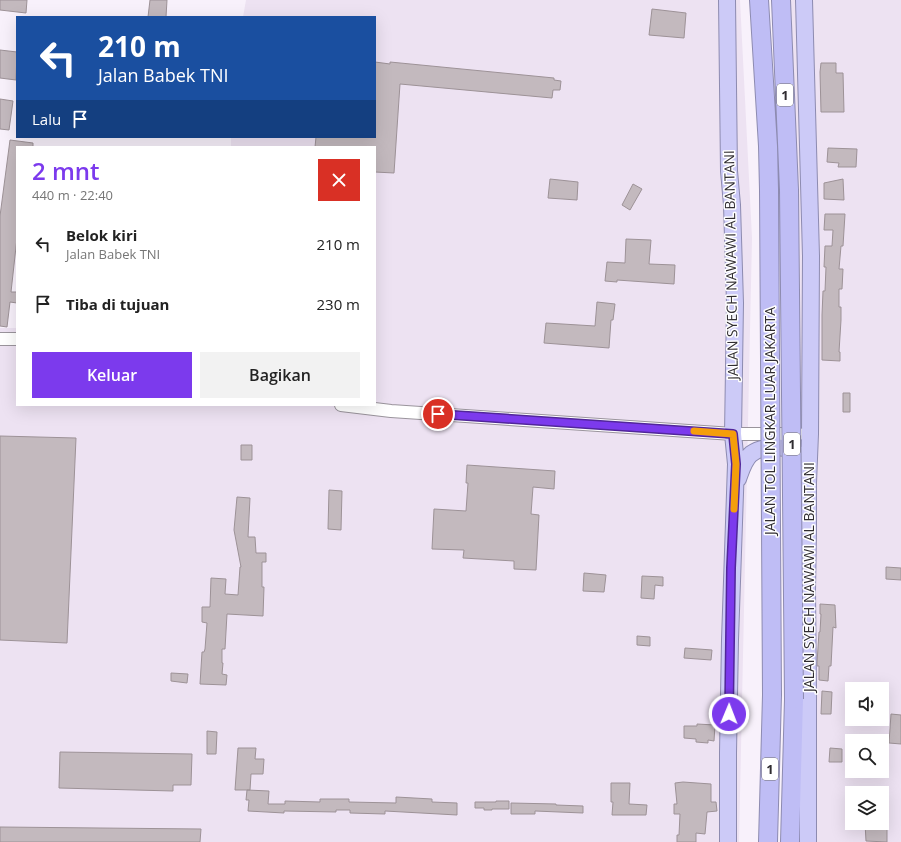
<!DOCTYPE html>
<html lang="id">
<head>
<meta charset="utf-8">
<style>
  :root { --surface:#fff; --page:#f2f2f2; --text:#222; --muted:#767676; --accent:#7c3aed }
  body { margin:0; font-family:"Open Sans",sans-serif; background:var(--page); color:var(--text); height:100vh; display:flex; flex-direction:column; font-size:15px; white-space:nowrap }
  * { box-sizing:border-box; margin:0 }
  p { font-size:13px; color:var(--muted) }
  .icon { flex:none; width:22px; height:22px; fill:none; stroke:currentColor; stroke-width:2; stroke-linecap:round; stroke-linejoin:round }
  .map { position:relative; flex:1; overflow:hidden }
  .sheet { position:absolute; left:16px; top:146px; width:360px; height:260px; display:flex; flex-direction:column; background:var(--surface); border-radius:0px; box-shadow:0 4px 16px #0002 }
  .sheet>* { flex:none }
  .banner { position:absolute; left:16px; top:16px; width:360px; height:122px; border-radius:0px; box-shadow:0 4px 16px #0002; background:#1a4fa0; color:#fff; overflow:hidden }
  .tools { position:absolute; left:845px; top:682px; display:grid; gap:8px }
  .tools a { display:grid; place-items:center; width:44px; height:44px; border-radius:0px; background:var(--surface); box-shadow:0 4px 16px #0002; font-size:20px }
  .pin { position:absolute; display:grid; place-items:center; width:34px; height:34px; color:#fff; margin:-17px; border:2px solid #fff; border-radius:50%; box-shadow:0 1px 4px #0007 }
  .me { position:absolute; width:44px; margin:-22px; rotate:1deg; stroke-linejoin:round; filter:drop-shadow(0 0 3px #0008) }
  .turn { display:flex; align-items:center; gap:14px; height:84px; padding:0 16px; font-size:18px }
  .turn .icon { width:52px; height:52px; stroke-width:2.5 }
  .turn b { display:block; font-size:28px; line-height:34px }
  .then { display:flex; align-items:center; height:38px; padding:0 16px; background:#0003; gap:8px; font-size:15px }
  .round { display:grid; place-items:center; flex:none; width:42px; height:42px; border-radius:0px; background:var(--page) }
  .head { display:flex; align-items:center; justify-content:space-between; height:68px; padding:0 16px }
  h1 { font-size:24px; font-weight:600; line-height:30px; color:var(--accent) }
  .button { display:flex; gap:8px; margin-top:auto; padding:8px 16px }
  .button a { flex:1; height:46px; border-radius:0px; background:var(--accent); color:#fff; font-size:16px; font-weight:600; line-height:46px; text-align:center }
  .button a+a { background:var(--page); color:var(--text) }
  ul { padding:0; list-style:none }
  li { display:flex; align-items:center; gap:12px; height:60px; padding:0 16px }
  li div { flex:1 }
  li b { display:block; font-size:15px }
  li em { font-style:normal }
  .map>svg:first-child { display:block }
  .built { fill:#ede2f2; fill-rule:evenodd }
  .building { fill:#c3b9be; stroke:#9d9297 }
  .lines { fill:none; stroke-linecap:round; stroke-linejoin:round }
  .tertiary-casing { stroke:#9a949c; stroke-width:14 }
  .trunk-casing { stroke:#8d8bb0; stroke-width:18 }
  .motorway-casing { stroke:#8d8bb0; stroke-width:20 }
  .tertiary { stroke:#fff; stroke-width:12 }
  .trunk { stroke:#cccaf7; stroke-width:16 }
  .motorway { stroke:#bfbdf5; stroke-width:18 }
  .motorway-bridge-casing { stroke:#8d8bb0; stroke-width:20; stroke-linecap:butt }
  .motorway-bridge { stroke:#bfbdf5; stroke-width:18 }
  .route-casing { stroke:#51269a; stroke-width:10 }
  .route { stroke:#7c3aed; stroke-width:7 }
  .slow { stroke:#f59e0b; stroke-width:7 }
  .labels { text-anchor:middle; stroke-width:3; stroke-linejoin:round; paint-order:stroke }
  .shield { fill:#fff; stroke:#6e6c6f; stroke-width:1 }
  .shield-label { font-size:13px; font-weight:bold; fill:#302d31 }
  .street-label { font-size:14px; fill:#302d31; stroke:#fff }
</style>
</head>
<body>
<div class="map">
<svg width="901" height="842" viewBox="0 0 901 842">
  <rect width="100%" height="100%" fill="#f8f1fb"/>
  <path class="built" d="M246,0H740L752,238L739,842H0V328H17V405H375V147H231V137H375V17H243Z
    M791,0H901V842H797L798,221ZM852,689H882V719H852ZM852,741H882V771H852ZM852,793H882V823H852Z"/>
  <path class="building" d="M0,0H27L26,13L0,10Z
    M150,0H167L166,17H148Z
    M652,9L686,13L684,38L649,35Z
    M0,50L17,52L16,80L0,78Z
    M375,62L390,64V62L554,78V80L561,81L560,90H553L552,98L400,84L394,173L375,172V147H315L316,137H375Z
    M821,63H836V73H843L844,112H821L820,72Z
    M0,99L13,101L9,130L0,129Z
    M10,140L33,143V147H17V238L11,292H17V303L10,302L7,327L0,326V216Z
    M828,148L857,149L856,167H838L839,163L827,162Z
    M550,179L578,182L577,200L548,198Z
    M843,179L844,200L824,199V183Z
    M633,184L642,189L630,210L622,205Z
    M825,214H845L843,246H841L839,269H843L842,289H839V307H841V320L839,352H840V361L822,360V315L823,291H825L826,267H824L825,246H832L833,230H824Z
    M626,239L651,240L649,264L675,265L674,284L617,280V282L605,281L607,262L625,263Z
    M597,302L615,304L613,320H611L609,348L544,343L546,323L595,326Z
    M843,393H850V412H843Z
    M0,436L76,438L67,643L0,640Z
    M241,445H252V460H241Z
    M467,465L555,471L554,489L533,487L531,514L539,515L536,570L514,569V561L463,558L464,550L432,549L434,509L466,511L468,483H466Z
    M329,490L342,491L341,530L328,529Z
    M237,497L250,498L248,537H255L256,553H266V562H262V587H264L263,616L227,614L225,649H222V663H223L222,674L227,675L226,685L200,684L202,652H204L205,649L207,623L202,622V607H210L211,578L226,579L225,594L238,595L240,567H241L234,530Z
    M886,567L901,568V580L886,579Z
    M584,573L606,575L604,592L583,591Z
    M642,576L663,577V586L655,585L654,599L641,598Z
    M820,604L835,605L836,628L833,627L831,666H829L828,681L819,680V666H817V663L819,632H820L821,614H820Z
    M637,636L650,637V646L637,645Z
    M685,648L712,650L711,660L684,658Z
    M171,673L188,674L187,683L171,681Z
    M822,691L832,692L831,714H821Z
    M891,714L901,715V744L889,743Z
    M697,724L715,725L714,741L708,740V743L696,742V739L684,738V726H697Z
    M207,731L217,732L216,754H207Z
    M238,748H256L255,759H264L263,774H251L250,790H235Z
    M830,748L842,749V762H829Z
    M60,752L192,754L191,785H173V791L59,788Z
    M683,782L711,784V802H716L717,811L707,812L705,834L696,833V842H677V835H679L680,814H674V804H677L675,783Z
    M611,783H630L629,804L647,805L646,815H612L613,802H611Z
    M247,790L269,791L268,804H285V801L320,802V799H349V802L396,803V797L432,799V802L457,803V815L385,811V814L350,813V810H336V812L284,811V813L248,811L249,800H246Z
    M496,801H509V809H492V810H484V808H475V802H496Z
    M511,803L556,804V805L583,806V813L535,811V814H511Z
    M865,823H887V842L866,841Z
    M0,827L201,829L200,842H0Z"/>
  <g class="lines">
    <g class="tertiary-casing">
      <path id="tertiary" d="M0,339H17
        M341,405L391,411L733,434H799"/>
    </g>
    <g class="trunk-casing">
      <path id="trunk" d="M727,0L729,171L732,205L735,303L733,434L736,464L730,640L728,753V842
        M804,0L811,256L810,434L808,483V533L807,590L808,691V842
        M738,479C741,471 744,460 751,454C763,445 792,444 801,458"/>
    </g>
    <g class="motorway-casing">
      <path id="motorway" d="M759,0L768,146L769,190
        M781,0L789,190
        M768,842L772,695
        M790,842L794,699"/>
    </g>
    <use href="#tertiary" class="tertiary"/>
    <use href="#trunk" class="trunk"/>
    <use href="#motorway" class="motorway"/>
    <g class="motorway-bridge-casing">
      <path id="motorway-bridge" d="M769,190L772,695
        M789,190L794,699"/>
    </g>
    <use href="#motorway-bridge" class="motorway-bridge"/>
  </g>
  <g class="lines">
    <g class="route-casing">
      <path id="route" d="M438,414L733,434L736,464L731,568L729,714"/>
    </g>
    <use href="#route" class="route"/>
    <path class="slow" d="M694,431L733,434L736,464L734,509"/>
  </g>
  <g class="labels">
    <g class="shield">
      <rect x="777" y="84" width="16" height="22" rx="3"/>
      <rect x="784" y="433" width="16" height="22" rx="3"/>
      <rect x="762" y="758" width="16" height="22" rx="3"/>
    </g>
    <g class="shield-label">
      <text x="785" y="100">1</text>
      <text x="792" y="449">1</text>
      <text x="770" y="774">1</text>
    </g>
    <g class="street-label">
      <text transform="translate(731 265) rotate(-91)" y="5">JALAN SYECH NAWAWI AL BANTANI</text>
      <text transform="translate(770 421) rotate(-90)" y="5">JALAN TOL LINGKAR LUAR JAKARTA</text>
      <text transform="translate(809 577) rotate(-90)" y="5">JALAN SYECH NAWAWI AL BANTANI</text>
    </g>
  </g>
</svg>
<div class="tools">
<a><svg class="icon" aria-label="sound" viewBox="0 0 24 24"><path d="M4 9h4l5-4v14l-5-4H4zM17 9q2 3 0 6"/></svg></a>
<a><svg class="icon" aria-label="search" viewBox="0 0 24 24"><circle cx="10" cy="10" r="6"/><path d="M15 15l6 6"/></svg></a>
<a><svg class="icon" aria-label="layers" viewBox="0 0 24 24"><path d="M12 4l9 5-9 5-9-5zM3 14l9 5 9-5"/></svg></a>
</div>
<div class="pin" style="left:438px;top:414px;background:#d93025"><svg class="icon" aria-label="arrive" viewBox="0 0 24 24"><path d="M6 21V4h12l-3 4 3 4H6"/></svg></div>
<svg class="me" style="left:729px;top:714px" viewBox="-20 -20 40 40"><circle r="17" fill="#7c3aed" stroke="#fff" stroke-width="3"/><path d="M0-11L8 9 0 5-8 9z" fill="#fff"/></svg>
<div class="banner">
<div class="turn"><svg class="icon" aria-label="left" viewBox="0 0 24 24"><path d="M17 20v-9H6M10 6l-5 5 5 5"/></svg><div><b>210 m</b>Jalan Babek TNI</div></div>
<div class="then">Lalu<svg class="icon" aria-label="arrive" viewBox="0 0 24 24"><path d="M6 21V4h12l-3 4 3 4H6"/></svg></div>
</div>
<section class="sheet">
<div class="head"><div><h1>2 mnt</h1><p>440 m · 22:40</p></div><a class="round" style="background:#d93025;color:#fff"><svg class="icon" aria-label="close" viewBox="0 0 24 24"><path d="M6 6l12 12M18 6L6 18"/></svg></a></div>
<ul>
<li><svg class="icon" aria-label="left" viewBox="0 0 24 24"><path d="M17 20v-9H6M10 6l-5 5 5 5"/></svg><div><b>Belok kiri</b><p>Jalan Babek TNI</p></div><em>210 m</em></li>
<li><svg class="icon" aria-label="arrive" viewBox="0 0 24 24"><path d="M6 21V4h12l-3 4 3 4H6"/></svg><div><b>Tiba di tujuan</b></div><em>230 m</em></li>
</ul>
<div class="button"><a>Keluar</a><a>Bagikan</a></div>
</section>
</div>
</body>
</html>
